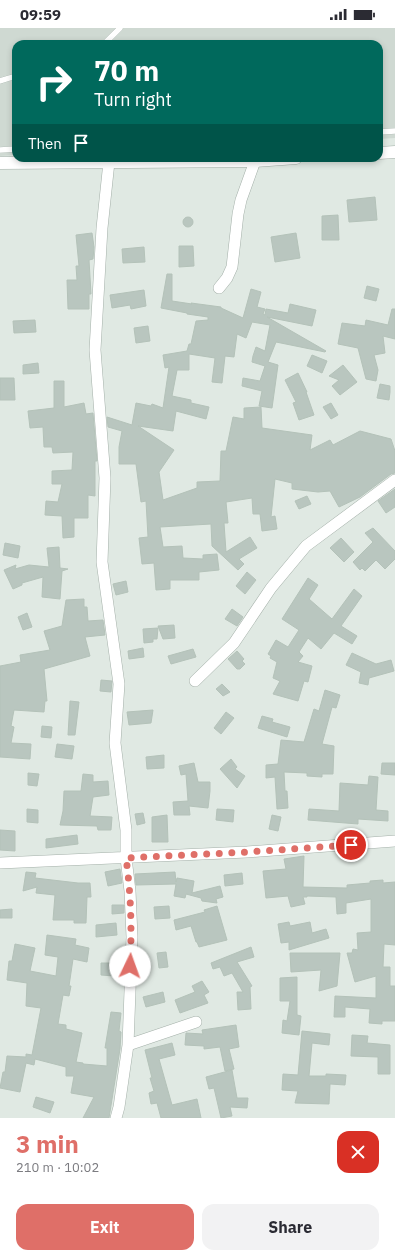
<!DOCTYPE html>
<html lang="en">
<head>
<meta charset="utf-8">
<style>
  :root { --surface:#fff; --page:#f2f2f3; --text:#2b2b33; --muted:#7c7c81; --accent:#df6f68 }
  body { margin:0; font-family:"IBM Plex Sans",sans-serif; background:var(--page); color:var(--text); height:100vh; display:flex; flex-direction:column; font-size:15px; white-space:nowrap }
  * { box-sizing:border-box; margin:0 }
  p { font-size:13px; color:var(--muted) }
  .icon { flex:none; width:22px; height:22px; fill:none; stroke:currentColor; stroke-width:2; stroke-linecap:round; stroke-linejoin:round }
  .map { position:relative; height:1090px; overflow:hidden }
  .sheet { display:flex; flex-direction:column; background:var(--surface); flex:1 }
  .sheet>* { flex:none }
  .banner { position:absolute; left:12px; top:12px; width:371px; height:122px; border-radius:12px; box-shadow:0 2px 6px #0003; background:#00695c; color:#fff; overflow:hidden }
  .pin { position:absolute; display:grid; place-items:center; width:34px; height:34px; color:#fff; margin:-17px; border:2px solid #fff; border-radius:50%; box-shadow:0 1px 4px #0007 }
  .me { position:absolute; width:44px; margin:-22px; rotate:3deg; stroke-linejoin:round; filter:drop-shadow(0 0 3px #0008) }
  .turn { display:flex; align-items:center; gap:14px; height:84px; padding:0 16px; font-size:18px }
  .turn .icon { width:52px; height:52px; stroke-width:2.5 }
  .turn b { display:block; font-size:28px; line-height:34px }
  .then { display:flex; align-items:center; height:38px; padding:0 16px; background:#0003; gap:8px; font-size:15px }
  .round { display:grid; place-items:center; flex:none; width:42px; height:42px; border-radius:12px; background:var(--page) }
  .head { display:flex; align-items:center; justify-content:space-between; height:68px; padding:0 16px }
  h1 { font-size:24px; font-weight:700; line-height:30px; color:var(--accent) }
  .cta { display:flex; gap:8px; margin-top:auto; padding:8px 16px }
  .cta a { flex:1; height:46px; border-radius:12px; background:var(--accent); color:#fff; font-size:16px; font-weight:700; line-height:46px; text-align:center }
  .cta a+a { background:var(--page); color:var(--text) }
  .status { display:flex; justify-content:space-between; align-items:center; height:28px; padding:0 20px; background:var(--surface); direction:ltr }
  .status svg { height:11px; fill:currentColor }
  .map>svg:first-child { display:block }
  .built { fill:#cfd9d2 }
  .building { fill:#b9c6bf; stroke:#b4c2b9 }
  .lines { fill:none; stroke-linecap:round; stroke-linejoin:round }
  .service-casing { stroke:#a4b0a9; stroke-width:6 }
  .minor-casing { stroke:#a4b0a9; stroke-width:12 }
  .tertiary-casing { stroke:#a4b0a9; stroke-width:13 }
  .service { stroke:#fff; stroke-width:5.5 }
  .minor { stroke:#fff; stroke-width:11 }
  .tertiary { stroke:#fff; stroke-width:12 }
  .route { stroke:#df6f68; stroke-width:7; stroke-dasharray:0 12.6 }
</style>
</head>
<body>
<div class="status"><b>09:59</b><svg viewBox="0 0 49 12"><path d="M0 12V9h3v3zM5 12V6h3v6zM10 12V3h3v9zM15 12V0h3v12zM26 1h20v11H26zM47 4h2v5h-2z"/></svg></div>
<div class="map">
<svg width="395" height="1090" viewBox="0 0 395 1090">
  <rect width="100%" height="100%" fill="#e0e9e3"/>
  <path class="built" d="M0,0H395V110L379,111V16H16V127L0,128Z"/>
  <path class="building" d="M375,169L377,192L349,194L347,172Z
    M338,187L339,212H322V188Z
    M183 194a5 5 0 1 1 10 0a5 5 0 1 1-10 0Z
    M92,205L94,219L93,231L89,232L91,266H89V281H68L67,252H77L76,238H79L76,207Z
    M296,205L300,230L275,234L271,209Z
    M179,218H193L194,238L179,239Z
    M144,219L145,234L123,235L122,221Z
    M167,246H172V273L192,276L191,275L221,279V280L243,290L251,261L261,264L257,279L265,281L263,286L265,287L266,281L288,285L290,276L316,282L312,298L267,289L326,323L325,324L276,314L268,334L278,337L272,380L259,378L262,363L242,358L243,350L260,353L265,338L252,334L253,328L256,319L265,323L270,297L252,294L246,310L237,306L234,329L225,328L222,355L212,354L215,330L189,326V342H177L172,368L191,372V375L209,379L206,391L176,383L173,403L138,398L174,422L159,444L163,472L197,460V454L220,453L221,423H226L233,389L244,391V380L261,379L262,400L312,407L310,422L330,412L333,417L360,403L391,411L395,423V445L391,446L360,469L339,479L330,463L318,464L292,461V455L275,451L271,489L275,488L277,501L262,503L260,486H253L252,470L226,474L228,495H224L226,524L250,509L257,520L239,531L244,536L238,542L212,518L211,496L160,499L163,519L182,518L183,530L203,531V527L217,526L219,542L199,544V552H170V561L156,562L154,535L142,536L139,510L148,509L146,473L141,474L136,436H119V419L122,403L108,399L107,389L132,397L136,375L151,378L152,376L163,380L169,339L165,340L163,327L187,323L189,316H191L196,293L208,292V289L187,286V285L161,280Z
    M367,258L379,261L376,273L364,270Z
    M144,262L146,278L131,281L130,277L112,280L110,267Z
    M392,281H395V311L383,308L385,325L374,327L378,342L376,353L366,351L358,320L338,316L342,295L365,298L366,292L388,297Z
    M35,292L36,304L14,305L13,293Z
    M148,298L150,313L136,315L134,300Z
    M312,327L327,333L322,345L307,338Z
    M38,335L39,345L23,346V337Z
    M343,337L357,354L340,367L332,358L339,352L329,348Z
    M298,345L307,364H306L314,387L299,392L293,375L296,374L285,352Z
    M0,350H14L15,372H0Z
    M54,353H64V379L84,375L86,386L93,385L97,433H95V468L88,467V490H74V509L63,510L62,488L45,487L46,473L58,474L62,456H52V443L72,442L73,424L53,425L52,419H44L43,399L30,400L28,383L54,380Z
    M380,356L390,358V364L389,372L377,370Z
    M331,375L338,387L331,391L323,379Z
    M395,461V479L386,485L378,473Z
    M307,468L311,476L299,481L295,473Z
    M373,500L395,523V531L385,541L376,532L365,543L362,540L360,542L353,534L373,514L365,505Z
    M341,510L354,524L344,534L330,520Z
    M5,515L20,518L18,530L3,527Z
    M59,519L60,540L68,541L62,543L60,571L42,569L43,549L22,555V557L13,561L4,542L16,537L15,541L29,537L49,539L47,520Z
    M247,544L256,552L245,566L236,558Z
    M308,550L318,557L309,571L332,591L354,561L362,568L341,598L357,608L352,616L334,605L321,621L308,610L299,624L303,628L298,634L312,638L308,654L304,653L298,673L273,666L280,653L273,650L277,634L270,630L271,628L268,626L276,612L288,619L299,602L282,591Z
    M126,553L128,564L116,567L113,556Z
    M84,571V579H87L88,593L103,592L105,607L85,609L90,628L44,641L47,673H45L44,684L14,682L11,698L14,699L11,715L31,716L30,731L0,729V638L21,634L20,627L50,622L44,603L62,598L66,572Z
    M232,581L243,589L237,598L225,591Z
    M27,585L32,599L23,602L18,589Z
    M174,597L175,610L163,611L158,598Z
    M158,600L157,611H153V614L144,615L143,601Z
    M143,620L144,629L129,631L128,623Z
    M193,621L196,629L171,636L168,628Z
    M237,623L244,631L242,633L245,636L240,641H237L228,631Z
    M352,625L376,636L391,632L394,643L369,650L368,657L359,655L361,644L346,637Z
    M101,652L112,653L111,664L100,663Z
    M222,656L230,664L223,668L216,661Z
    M325,662L340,667L336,680L332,679L322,716L334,718L333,746H322V749L307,748V745L284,744L285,763H287L288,780L277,781L275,749L266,750V737L278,736L281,712L304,714L314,681L319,683Z
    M70,673L79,674L75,707H68Z
    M153,682L151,695L129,697L127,684Z
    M226,684L234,690L221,706L214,700Z
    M262,688L273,691L272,694L290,699L287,709L258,700Z
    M42,698L52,699L51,710L41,709Z
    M57,716L74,718L72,731L55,729Z
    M164,727V740L147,741L146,729Z
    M231,731L237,739L235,741L245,748L237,760L220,741Z
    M194,735L198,754H210V763L208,780L189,778L190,787H174L173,774L188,773L186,746L181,747L179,738Z
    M382,735H395V747L381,746Z
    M28,745L39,746L37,758L28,757Z
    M83,746L93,747V754L108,753L109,767L93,769L90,788L112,789L111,802H98L97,798L60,797L63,783L64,763H81Z
    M369,748L378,749L376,782L388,783V793L358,791V796L308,792L309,781L339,783L340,755L368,757Z
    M27,781L38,782V795L27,794Z
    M217,781L234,782L233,794L216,792Z
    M143,785L145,795L137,797L135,786Z
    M167,787L168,814H152V789Z
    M272,787L281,789L278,803L269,801Z
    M0,802L15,803V823L0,822Z
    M77,807L78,816L46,820V811Z
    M304,828L303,859L347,860V857L370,855V853L383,852V855L395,854V917L384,916L383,939H390V958H395V993H382V996L369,995L370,981L345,979V989H334L335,968L376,970V948L355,954L347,925H352L353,921L358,922L357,905L371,904V871L346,875V885L337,886L336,869L307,868V869H303L305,876L291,879L288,868L266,870L263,843L286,841L284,831Z
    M120,841L122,855L108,858L105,844Z
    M26,844L36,845L35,850L78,855H90L91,869H87L86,895H74V892H53L55,867L36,865L37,859L23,863Z
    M175,844L176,854L177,850L194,853L192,865L220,858L223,869L216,871L217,875L202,873L201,870L186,866L185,870L174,868L176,856L136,857L135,846Z
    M242,845L243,856L225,858L224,847Z
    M112,877H124V885L112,886Z
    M169,878L170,890L155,891L154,879Z
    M217,878L227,912L199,919L197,914H196L191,898L176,902L174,892L205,884L204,882Z
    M12,881V890H0V882Z
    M289,894L290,898L310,894L312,905L326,901L329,910L289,922V914L281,915L278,896Z
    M116,895L117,907L96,909V897Z
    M47,907L76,911L75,917L89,920L87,934L73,931L69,958H71L69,968L63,967L58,996L66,997V1001L82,1005L76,1034L83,1035V1036L107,1038V1020H105L111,984L121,985L119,1003L121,1004L120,1021L109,1090H83L94,1069L71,1065L74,1048H66V1039L35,1031L34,1037L26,1035L20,1064L0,1060L3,1044H5L7,1028L26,1029V1026L32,1027L41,980L26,978L27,955L7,952L9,933H12L15,916L35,920L30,943L56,948L58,929L45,927Z
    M251,919L254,929L237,934L252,958L250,959L251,981L238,982L237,964H243L232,945L224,948L220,939L213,941L211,935Z
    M166,924L168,939L159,940L157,925Z
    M290,925H340L337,958L319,963L321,942L291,944Z
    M101,935H115L114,948L101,947Z
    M297,949V987L301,988L299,1007L282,1005L283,992L287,993L290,973H280V950Z
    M202,953L209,964L204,967L208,975L180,985L175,972L195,964L192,958Z
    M163,964L165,974L146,979L143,969Z
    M236,997L239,1019L229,1021L234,1041L225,1043L220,1019L204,1021V1018L185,1017L186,1005L203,1006L202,1002Z
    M302,1003L330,1006L329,1017L312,1015L309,1048H326V1046L346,1047L345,1057L330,1056L329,1076L295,1075L298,1063L282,1062L283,1046L298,1047Z
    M352,1007L368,1008L367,1015L390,1017V1046H378V1029L351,1028Z
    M172,1015L175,1027L159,1031L172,1077L197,1071L201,1090H161L157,1075L151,1076L149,1065L154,1063L150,1050H152L145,1022Z
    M232,1042L237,1070H248L247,1080L230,1079L232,1088L221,1090L214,1060L209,1061L206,1049Z
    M36,1069L54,1074L50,1085L33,1079Z"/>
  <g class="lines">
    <g class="service-casing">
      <path id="service" d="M104,16L120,0
        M0,53L16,48
        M379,104L395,103
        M0,122L16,121"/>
    </g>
    <g class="minor-casing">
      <path id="minor" d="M109,134L102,200L95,322L105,450L102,534L119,656L115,715L126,802V830L130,863L132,909L128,1017L119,1079L116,1090
        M219,260L227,250L232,239L238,186L241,172L255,133
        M195,653L234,615L271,560L306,518L395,452
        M0,835L247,824L395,813
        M128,1017L196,994"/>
    </g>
    <g class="tertiary-casing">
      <path id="tertiary" d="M379,125L395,124
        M0,135L255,133L296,130"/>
    </g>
    <use href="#service" class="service"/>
    <use href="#minor" class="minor"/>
    <use href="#tertiary" class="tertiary"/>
  </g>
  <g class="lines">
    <path class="route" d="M130,938C132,902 131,866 126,830L247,824L351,817"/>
  </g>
</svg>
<div class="pin" style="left:351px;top:817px;background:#d93025"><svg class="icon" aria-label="arrive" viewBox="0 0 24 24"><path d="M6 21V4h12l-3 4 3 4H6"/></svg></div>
<svg class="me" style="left:130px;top:938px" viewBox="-20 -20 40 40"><circle r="19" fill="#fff"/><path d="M0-13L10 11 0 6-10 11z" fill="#df6f68"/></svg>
<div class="banner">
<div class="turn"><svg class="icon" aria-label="right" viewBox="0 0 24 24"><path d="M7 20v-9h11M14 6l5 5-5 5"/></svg><div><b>70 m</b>Turn right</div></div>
<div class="then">Then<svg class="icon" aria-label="arrive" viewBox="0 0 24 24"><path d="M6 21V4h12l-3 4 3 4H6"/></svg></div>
</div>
</div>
<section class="sheet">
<div class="head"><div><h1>3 min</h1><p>210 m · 10:02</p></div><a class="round" style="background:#d93025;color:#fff"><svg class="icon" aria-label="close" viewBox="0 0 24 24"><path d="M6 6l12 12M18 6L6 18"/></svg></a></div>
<div class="cta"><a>Exit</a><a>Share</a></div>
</section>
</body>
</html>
